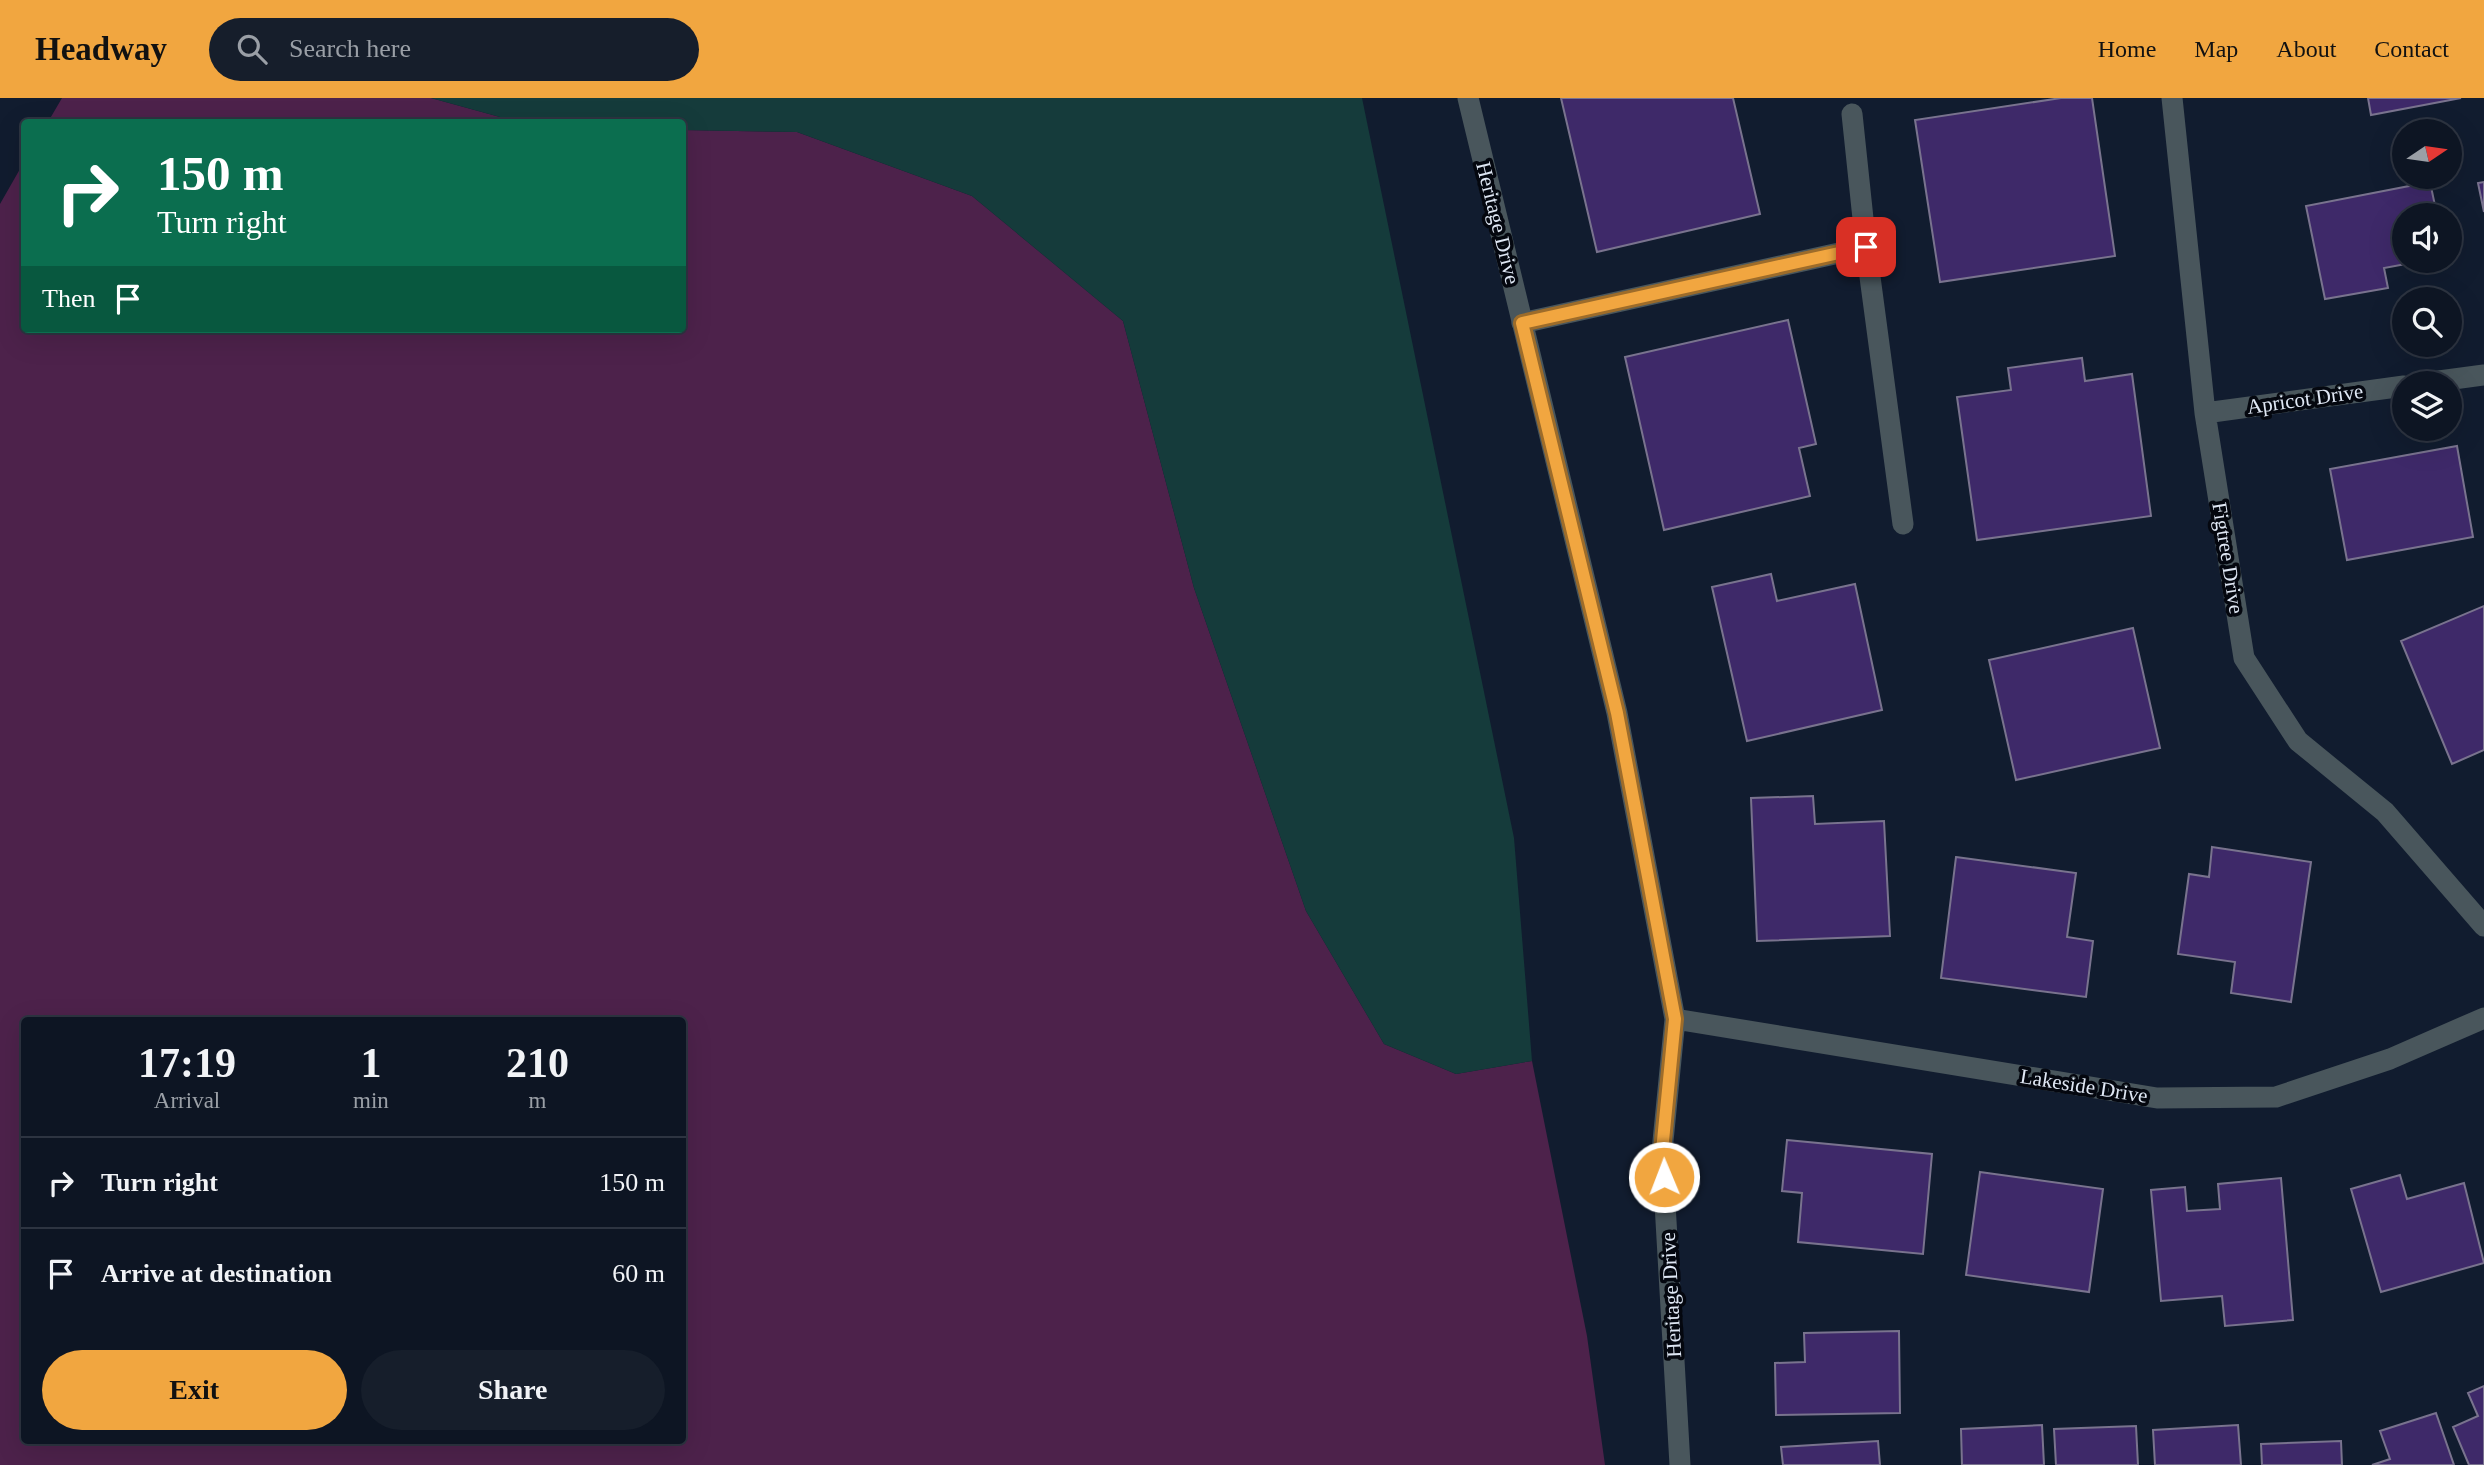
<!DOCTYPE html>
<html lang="en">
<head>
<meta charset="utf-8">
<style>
  :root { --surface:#0d1523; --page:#161e2b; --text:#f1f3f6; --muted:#9a9fa6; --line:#2d3441; --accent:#f1a640 }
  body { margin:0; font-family:"Times New Roman",serif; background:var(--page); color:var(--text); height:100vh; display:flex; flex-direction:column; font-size:26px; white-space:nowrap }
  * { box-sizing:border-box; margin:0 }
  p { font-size:23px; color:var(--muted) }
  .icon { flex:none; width:38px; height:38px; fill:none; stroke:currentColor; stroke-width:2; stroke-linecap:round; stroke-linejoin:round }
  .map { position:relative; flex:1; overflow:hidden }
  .sheet { position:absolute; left:21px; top:919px; width:665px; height:427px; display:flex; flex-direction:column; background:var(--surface); border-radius:7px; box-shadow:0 7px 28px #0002,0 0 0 2px var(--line) }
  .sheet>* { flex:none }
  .top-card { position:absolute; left:21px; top:21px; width:665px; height:214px; border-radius:7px; box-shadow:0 7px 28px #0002,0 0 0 2px var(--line); background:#0b6e4f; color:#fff; overflow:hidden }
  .needle { width:46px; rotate:77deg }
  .buttons { position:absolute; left:2392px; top:21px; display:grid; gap:14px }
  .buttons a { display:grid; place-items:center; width:70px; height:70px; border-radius:50%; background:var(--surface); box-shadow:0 7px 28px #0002,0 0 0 2px var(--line); font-size:35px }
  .pin { position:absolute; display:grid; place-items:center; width:60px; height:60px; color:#fff; margin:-30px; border-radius:14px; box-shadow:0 4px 10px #0006 }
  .me { position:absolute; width:77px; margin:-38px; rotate:359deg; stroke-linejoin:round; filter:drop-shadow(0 0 5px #0008) }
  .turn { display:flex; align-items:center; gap:24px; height:147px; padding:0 21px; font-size:32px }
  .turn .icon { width:91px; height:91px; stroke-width:2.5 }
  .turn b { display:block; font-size:49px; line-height:60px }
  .then { display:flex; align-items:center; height:66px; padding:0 21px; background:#0003; gap:14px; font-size:26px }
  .eta { display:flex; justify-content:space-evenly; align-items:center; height:119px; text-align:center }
  .eta b { font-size:42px; font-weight:600; line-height:49px }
  .button { display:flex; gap:14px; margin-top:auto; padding:14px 21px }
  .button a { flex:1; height:80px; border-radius:42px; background:var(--accent); color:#111; font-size:28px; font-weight:600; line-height:80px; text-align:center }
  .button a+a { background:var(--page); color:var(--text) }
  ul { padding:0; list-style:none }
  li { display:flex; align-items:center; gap:21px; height:91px; padding:0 21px; border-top:2px solid var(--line) }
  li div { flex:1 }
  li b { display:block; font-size:26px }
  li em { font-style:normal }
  header { display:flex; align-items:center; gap:42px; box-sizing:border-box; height:98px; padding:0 35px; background:var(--accent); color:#111 }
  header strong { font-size:33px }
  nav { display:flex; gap:38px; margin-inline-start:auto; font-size:24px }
  .search { width:490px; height:63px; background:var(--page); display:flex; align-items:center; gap:18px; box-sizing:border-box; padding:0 24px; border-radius:38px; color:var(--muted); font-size:26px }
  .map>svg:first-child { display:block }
  .green { fill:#4d224b; fill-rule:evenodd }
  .water { fill:#153b3b }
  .building { fill:#3e2969; stroke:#79738e; stroke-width:2 }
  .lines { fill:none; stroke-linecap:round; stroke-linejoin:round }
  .lane { stroke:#49565c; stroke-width:21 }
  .street { stroke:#49565c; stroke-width:21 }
  .route-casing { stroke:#9d6c2a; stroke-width:18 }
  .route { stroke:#f1a640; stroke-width:12 }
  .labels { text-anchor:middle; stroke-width:7; stroke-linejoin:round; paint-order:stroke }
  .street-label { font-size:21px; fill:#dfe7f4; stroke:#04070f }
</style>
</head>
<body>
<header>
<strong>Headway</strong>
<div class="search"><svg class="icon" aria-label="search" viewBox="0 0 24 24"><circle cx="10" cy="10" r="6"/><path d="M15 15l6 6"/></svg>Search here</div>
<nav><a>Home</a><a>Map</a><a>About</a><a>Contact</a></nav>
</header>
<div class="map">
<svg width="2484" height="1367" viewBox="0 0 2484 1367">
  <rect width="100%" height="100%" fill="#111c2f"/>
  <path class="green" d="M62,0H431L518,24H48Z
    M683,32L797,34L972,98L1123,223L1194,490L1306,813L1384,946L1456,976L1532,963L1587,1238L1605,1367H0V106L24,64V231H682ZM24,922H682V1342H24Z"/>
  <path class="water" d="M431,0H1362L1514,740L1532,963L1456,976L1384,946L1306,813L1194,490L1123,223L972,98L797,34L683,32L682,24H518Z"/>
  <path class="building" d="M1561,0H1733L1760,116L1597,154Z
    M2061,0H2092L2115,158L1940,184L1915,22Z
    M2368,0H2461L2371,17Z
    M2430,84L2437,117H2404V163H2422L2384,170L2388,190L2325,201L2306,108Z
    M2484,84V114L2478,85Z
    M1788,222L1816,346L1799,350L1810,398L1664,432L1625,259Z
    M2082,260L2085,283L2132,276L2151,418L1977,442L1957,299L2011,292L2008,270Z
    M2457,348L2473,439L2347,462L2330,371Z
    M1771,476L1777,503L1855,486L1882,612L1747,643L1712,489Z
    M2484,508V652L2452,666L2401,543Z
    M2133,530L2160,650L2016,682L1989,562Z
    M1813,698L1815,726L1884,723L1890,838L1757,843L1751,700Z
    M2212,749L2311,764L2291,904L2231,895L2235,864L2178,856L2189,776L2209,779Z
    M1956,759L2076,775L2067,839L2093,843L2086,899L1941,880Z
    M1787,1042L1932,1056L1923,1156L1798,1144L1802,1095L1782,1093Z
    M1980,1074L2103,1091L2089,1194L1966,1177Z
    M2400,1077L2407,1101L2464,1085L2484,1165L2381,1194L2351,1091Z
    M2281,1080L2293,1222L2225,1228L2222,1198L2161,1203L2151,1092L2185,1089L2187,1113L2220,1111L2218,1086Z
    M1899,1233L1900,1315L1776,1317L1775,1265L1805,1264L1804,1235Z
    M2484,1288V1367H2469L2453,1329L2478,1318L2468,1295Z
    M2436,1315L2454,1367H2372L2390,1361L2380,1333Z
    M2042,1327L2044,1367H1962L1961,1331Z
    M2238,1327L2241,1367H2155L2153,1332Z
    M2136,1328L2138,1367H2056L2054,1331Z
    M1878,1343L1880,1367H1783L1781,1349Z
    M2341,1343L2342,1367H2262L2261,1346Z"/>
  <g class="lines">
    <path class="lane" d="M1852,16L1866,149
      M1522,225L1866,149L1903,426"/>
    <path class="street" d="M1468,0L1617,615L1675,921L1662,1053L1680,1367
      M2172,0L2205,315L2244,560L2298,643L2385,714L2484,828
      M2424,285L2484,277
      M2205,315L2404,288
      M1675,921L2157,1000L2276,999L2390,961L2484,920"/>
  </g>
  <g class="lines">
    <g class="route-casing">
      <path id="route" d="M1664,1079L1662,1053L1675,921L1617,615L1522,225L1866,149"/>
    </g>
    <use href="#route" class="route"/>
  </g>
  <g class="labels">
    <g class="street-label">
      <text transform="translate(1498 125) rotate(76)" y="7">Heritage Drive</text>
      <text transform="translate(2305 301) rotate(-8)" y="7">Apricot Drive</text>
      <text transform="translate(2228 460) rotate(81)" y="7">Figtree Drive</text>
      <text transform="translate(2084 988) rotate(9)" y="7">Lakeside Drive</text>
      <text transform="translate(1671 1197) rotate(-93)" y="7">Heritage Drive</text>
    </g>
  </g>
</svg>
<div class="buttons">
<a><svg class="needle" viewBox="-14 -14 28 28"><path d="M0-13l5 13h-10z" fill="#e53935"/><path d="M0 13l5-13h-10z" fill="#9a9fa6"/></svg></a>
<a><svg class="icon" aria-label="sound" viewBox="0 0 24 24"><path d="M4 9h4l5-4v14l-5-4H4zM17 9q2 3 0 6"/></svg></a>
<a><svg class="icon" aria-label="search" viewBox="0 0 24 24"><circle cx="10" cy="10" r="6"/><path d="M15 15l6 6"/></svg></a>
<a><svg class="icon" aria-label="layers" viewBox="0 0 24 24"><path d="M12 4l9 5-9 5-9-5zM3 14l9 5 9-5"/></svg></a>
</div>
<div class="pin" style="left:1866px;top:149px;background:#d93025"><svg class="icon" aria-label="arrive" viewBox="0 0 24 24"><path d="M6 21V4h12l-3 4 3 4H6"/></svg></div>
<svg class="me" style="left:1664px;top:1079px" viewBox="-20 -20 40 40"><circle r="17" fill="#f1a640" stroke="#fff" stroke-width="3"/><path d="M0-11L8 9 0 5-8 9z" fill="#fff"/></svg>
<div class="top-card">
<div class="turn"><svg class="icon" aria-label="right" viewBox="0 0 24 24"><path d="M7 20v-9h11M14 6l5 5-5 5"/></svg><div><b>150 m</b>Turn right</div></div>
<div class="then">Then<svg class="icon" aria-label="arrive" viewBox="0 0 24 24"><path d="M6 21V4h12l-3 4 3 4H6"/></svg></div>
</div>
<section class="sheet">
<div class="eta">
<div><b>17:19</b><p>Arrival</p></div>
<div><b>1</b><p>min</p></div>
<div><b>210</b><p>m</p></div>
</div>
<ul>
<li><svg class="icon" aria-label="right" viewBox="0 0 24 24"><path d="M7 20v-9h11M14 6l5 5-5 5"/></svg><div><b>Turn right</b></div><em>150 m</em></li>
<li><svg class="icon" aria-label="arrive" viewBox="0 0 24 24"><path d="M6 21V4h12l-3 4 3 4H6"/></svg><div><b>Arrive at destination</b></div><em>60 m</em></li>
</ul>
<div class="button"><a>Exit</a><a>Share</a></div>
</section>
</div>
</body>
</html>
